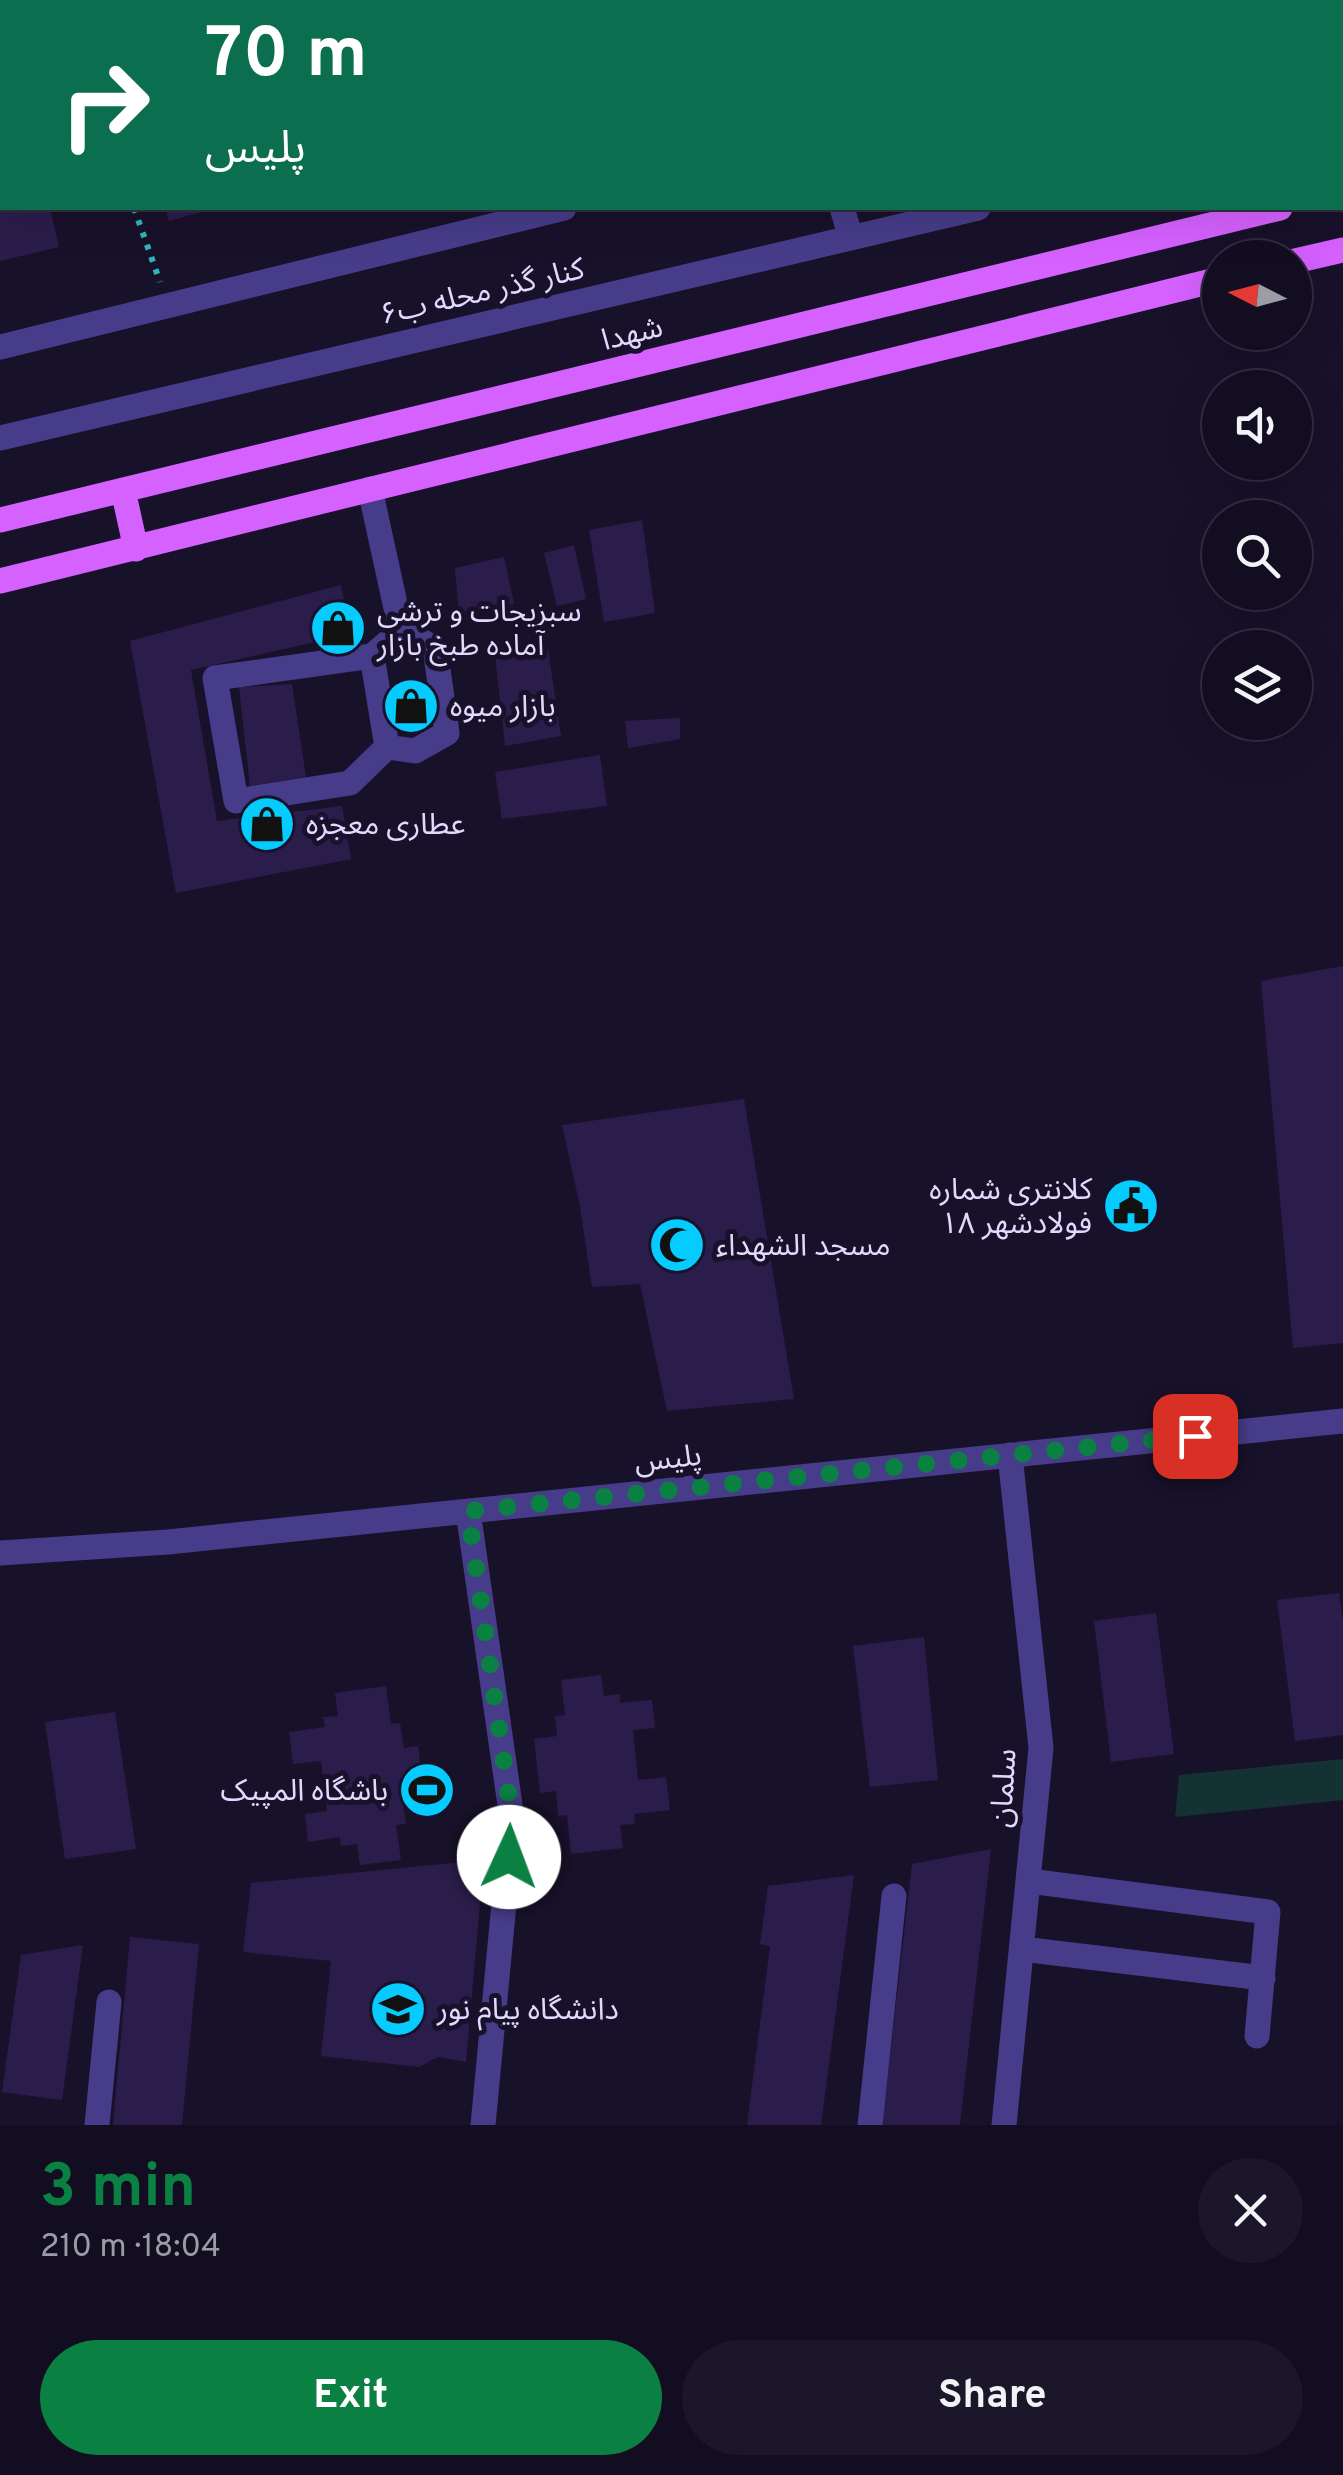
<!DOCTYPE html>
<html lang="en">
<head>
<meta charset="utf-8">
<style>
  :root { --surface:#120d20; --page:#1b1629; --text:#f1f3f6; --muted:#9c9ca5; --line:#312d3e; --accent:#0b8043 }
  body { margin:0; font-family:Overpass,"Noto Sans Arabic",sans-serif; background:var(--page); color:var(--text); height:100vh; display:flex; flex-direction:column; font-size:38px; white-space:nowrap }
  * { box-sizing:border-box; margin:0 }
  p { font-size:32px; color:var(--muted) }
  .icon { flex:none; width:55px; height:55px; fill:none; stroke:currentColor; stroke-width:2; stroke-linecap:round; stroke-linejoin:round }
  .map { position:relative; height:2125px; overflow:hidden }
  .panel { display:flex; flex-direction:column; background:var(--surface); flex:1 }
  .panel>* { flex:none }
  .top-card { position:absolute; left:0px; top:0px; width:1345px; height:210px; box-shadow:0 10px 40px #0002,0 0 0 2px var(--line); background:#0b6e4f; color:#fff; overflow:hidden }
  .needle { width:65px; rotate:276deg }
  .fabs { position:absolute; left:1202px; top:240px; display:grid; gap:20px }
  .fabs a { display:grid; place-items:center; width:110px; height:110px; border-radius:50%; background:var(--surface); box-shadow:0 10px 40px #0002,0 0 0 2px var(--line); font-size:50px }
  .pin { position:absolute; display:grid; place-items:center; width:85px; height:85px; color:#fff; margin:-42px; border-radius:20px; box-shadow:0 5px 15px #0006 }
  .me { position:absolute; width:110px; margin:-55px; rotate:2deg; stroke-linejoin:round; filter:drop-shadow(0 0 8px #0008) }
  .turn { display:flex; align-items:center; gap:35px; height:210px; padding:0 40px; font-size:45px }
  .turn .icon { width:130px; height:130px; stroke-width:2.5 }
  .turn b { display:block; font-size:70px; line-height:85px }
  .round { display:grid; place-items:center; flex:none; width:105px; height:105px; border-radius:52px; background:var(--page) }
  .overview { display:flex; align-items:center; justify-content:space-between; height:170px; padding:0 40px }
  h1 { font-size:60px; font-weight:700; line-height:75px; color:var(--accent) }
  .primary-button { display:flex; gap:20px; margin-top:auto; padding:20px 40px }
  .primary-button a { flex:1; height:115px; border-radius:60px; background:var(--accent); color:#fff; font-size:40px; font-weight:700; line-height:115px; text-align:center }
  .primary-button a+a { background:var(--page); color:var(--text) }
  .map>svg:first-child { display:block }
  .green { fill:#143134 }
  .building { fill:#2b1d4b }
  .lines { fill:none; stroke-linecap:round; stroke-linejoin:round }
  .path { stroke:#30b5bc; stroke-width:6; stroke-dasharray:5 8; stroke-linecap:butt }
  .minor { stroke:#473c89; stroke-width:25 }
  .major { stroke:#d561ff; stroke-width:25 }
  .route { stroke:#0b8043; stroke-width:18; stroke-dasharray:0 32.4 }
  .labels { text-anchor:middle; stroke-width:10; stroke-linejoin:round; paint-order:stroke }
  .street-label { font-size:30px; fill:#e2d9ff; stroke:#18112a }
  .poi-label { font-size:30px; fill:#e2d9ff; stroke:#18112a; text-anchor:start }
</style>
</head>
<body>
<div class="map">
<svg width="1343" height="2125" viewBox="0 0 1343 2125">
  <rect width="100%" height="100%" fill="#18112a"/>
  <path class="green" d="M1343,1759V1800L1175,1817L1179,1775Z"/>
  <path class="building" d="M0,208H50L59,247L0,261Z
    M165,208H212L213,209L169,221Z
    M642,520L655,613L604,622L589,530Z
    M574,545L586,599L557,606L544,553Z
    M504,557L514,604L459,614L455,568Z
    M341,585L351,634L191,670L217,821L342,806L351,859L176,893L130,641Z
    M547,643L561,736L505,746L494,646Z
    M292,684L306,777L250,786L239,687Z
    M680,718V739L628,748L625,721Z
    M600,755L607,806L502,819L495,772Z
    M1343,966V1343L1293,1348L1261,981Z
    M744,1099L794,1399L667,1411L640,1284L592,1287L580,1206L562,1125Z
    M1339,1593L1343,1622V1735L1295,1741L1277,1600Z
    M1156,1613L1174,1754L1111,1762L1094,1621Z
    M924,1637L938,1780L870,1787L853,1646Z
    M601,1675L604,1696L620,1694V1703L652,1700L655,1728L633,1730L638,1780L666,1777L670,1810L634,1814L635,1824L620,1825L623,1848L571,1854L567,1815L558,1816L556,1791L540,1793L534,1739L557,1736L555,1716L565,1715L561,1680Z
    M386,1686L391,1724L400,1723L404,1748L418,1746L425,1801L403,1804L406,1824L396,1825L401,1860L360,1865L357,1844L341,1846L340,1837L308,1842L305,1814L327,1811L321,1761L293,1764L289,1732L325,1727L323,1717L338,1716L335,1693Z
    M115,1712L136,1849L65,1859L45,1722Z
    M991,1849L960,2125H882L912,1864Z
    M463,1862L482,1880L466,2062L438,2057L419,2067L321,2056L331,1961L243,1952L251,1883Z
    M854,1875L821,2125H747L770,1946L760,1944L768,1886Z
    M130,1937L199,1944L182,2125H113Z
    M83,1945L62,2100L2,2092L21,1955Z"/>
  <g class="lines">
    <path class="path" d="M63,0L64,2
      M134,208L160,282"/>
    <path class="minor" d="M515,0V2
      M779,0L780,2
      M1020,0L1021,2
      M1181,2L1191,0
      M1342,15H1343
      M1342,133H1343
      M842,208L851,238
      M0,347L564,208
      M0,438L978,208
      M370,489L401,631
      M401,631L435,648L447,733L415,751L387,747L372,656Z
      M372,656L215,678L236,801L350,783L387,747
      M468,1511L512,1819L483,2125
      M0,1553L168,1542L1343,1421
      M1029,1881L1268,1912L1257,2036
      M1022,1949L1263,1978
      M97,2125L109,2002
      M870,2125L894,1896
      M1004,2125L1041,1748L1010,1455"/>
    <path class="major" d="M1342,191H1343
      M1295,261L1343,250
      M123,490L136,549
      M0,520L1280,208
      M0,581L1220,279"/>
  </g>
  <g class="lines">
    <path class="route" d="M509,1857L512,1819L468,1511L1195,1436"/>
  </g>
  <defs>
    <g id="shop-disc" transform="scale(2.875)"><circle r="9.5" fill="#06cbfe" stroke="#18112a"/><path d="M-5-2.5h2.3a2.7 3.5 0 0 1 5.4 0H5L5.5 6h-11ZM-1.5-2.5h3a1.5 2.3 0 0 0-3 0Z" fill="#111"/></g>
    <g id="civic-disc" transform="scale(2.875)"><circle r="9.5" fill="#06cbfe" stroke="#18112a"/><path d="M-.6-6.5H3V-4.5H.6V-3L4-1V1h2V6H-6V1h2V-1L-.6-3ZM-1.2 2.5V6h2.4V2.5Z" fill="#111"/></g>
    <g id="mosque-disc" transform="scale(2.875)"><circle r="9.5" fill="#06cbfe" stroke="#18112a"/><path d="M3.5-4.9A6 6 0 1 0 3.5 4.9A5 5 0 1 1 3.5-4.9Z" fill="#111"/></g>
    <g id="stadium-disc" transform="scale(2.875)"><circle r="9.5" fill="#06cbfe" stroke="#18112a"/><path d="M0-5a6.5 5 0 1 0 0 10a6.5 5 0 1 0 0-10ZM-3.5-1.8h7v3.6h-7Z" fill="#111"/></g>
    <g id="university-disc" transform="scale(2.875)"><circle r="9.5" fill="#06cbfe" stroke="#18112a"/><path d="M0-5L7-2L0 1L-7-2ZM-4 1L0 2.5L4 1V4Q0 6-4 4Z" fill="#111"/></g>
  </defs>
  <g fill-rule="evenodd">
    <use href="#shop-disc" x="338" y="628"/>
    <use href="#shop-disc" x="411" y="706"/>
    <use href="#shop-disc" x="267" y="824"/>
    <use href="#civic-disc" x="1131" y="1206"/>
    <use href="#mosque-disc" x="677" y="1245"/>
    <use href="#stadium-disc" x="427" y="1790"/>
    <use href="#university-disc" x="398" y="2009"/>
  </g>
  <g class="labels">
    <g class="street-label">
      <text transform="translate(482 291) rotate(-13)" y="10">کنار گذر محله ب۶</text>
      <text transform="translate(632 333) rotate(-14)" y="10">شهدا</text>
      <text transform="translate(668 1458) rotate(-6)" y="10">پلیس</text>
      <text transform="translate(1003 1788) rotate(-86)" y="10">سلمان</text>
    </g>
    <g class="poi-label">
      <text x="377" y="621">سبزیجات و ترشی<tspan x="377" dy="34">آماده طبخ بازار</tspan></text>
      <text x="450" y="716">بازار میوه</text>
      <text x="306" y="834">عطاری معجزه</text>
      <text x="1092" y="1199" text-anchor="end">کلانتری شماره<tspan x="1092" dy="34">۱۸ فولادشهر</tspan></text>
      <text x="716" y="1255">مسجد الشهداء</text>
      <text x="388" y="1800" text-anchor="end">باشگاه المپیک</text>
      <text x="437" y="2019">دانشگاه پیام نور</text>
    </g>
  </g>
</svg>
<div class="fabs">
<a><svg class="needle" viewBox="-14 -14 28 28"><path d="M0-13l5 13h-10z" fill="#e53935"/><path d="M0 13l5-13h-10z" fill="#9c9ca5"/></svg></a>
<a><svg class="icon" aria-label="sound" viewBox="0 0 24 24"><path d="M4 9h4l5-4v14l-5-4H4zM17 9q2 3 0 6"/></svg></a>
<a><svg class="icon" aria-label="search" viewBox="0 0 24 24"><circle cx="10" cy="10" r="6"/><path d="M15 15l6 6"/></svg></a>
<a><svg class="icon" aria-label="layers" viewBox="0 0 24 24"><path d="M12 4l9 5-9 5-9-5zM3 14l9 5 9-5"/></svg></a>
</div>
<div class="pin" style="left:1195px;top:1436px;background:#d93025"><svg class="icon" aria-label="arrive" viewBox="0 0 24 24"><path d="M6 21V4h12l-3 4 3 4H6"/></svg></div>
<svg class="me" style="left:509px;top:1857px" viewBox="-20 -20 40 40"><circle r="19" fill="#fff"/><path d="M0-13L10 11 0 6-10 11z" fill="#0b8043"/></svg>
<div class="top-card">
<div class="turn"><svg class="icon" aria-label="right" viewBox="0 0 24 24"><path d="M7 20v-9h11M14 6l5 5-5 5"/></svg><div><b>70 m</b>پلیس</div></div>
</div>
</div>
<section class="panel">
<div class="overview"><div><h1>3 min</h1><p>210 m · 18:04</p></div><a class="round"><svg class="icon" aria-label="close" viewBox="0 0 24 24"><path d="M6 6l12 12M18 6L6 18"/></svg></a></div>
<div class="primary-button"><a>Exit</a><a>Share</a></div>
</section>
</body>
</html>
